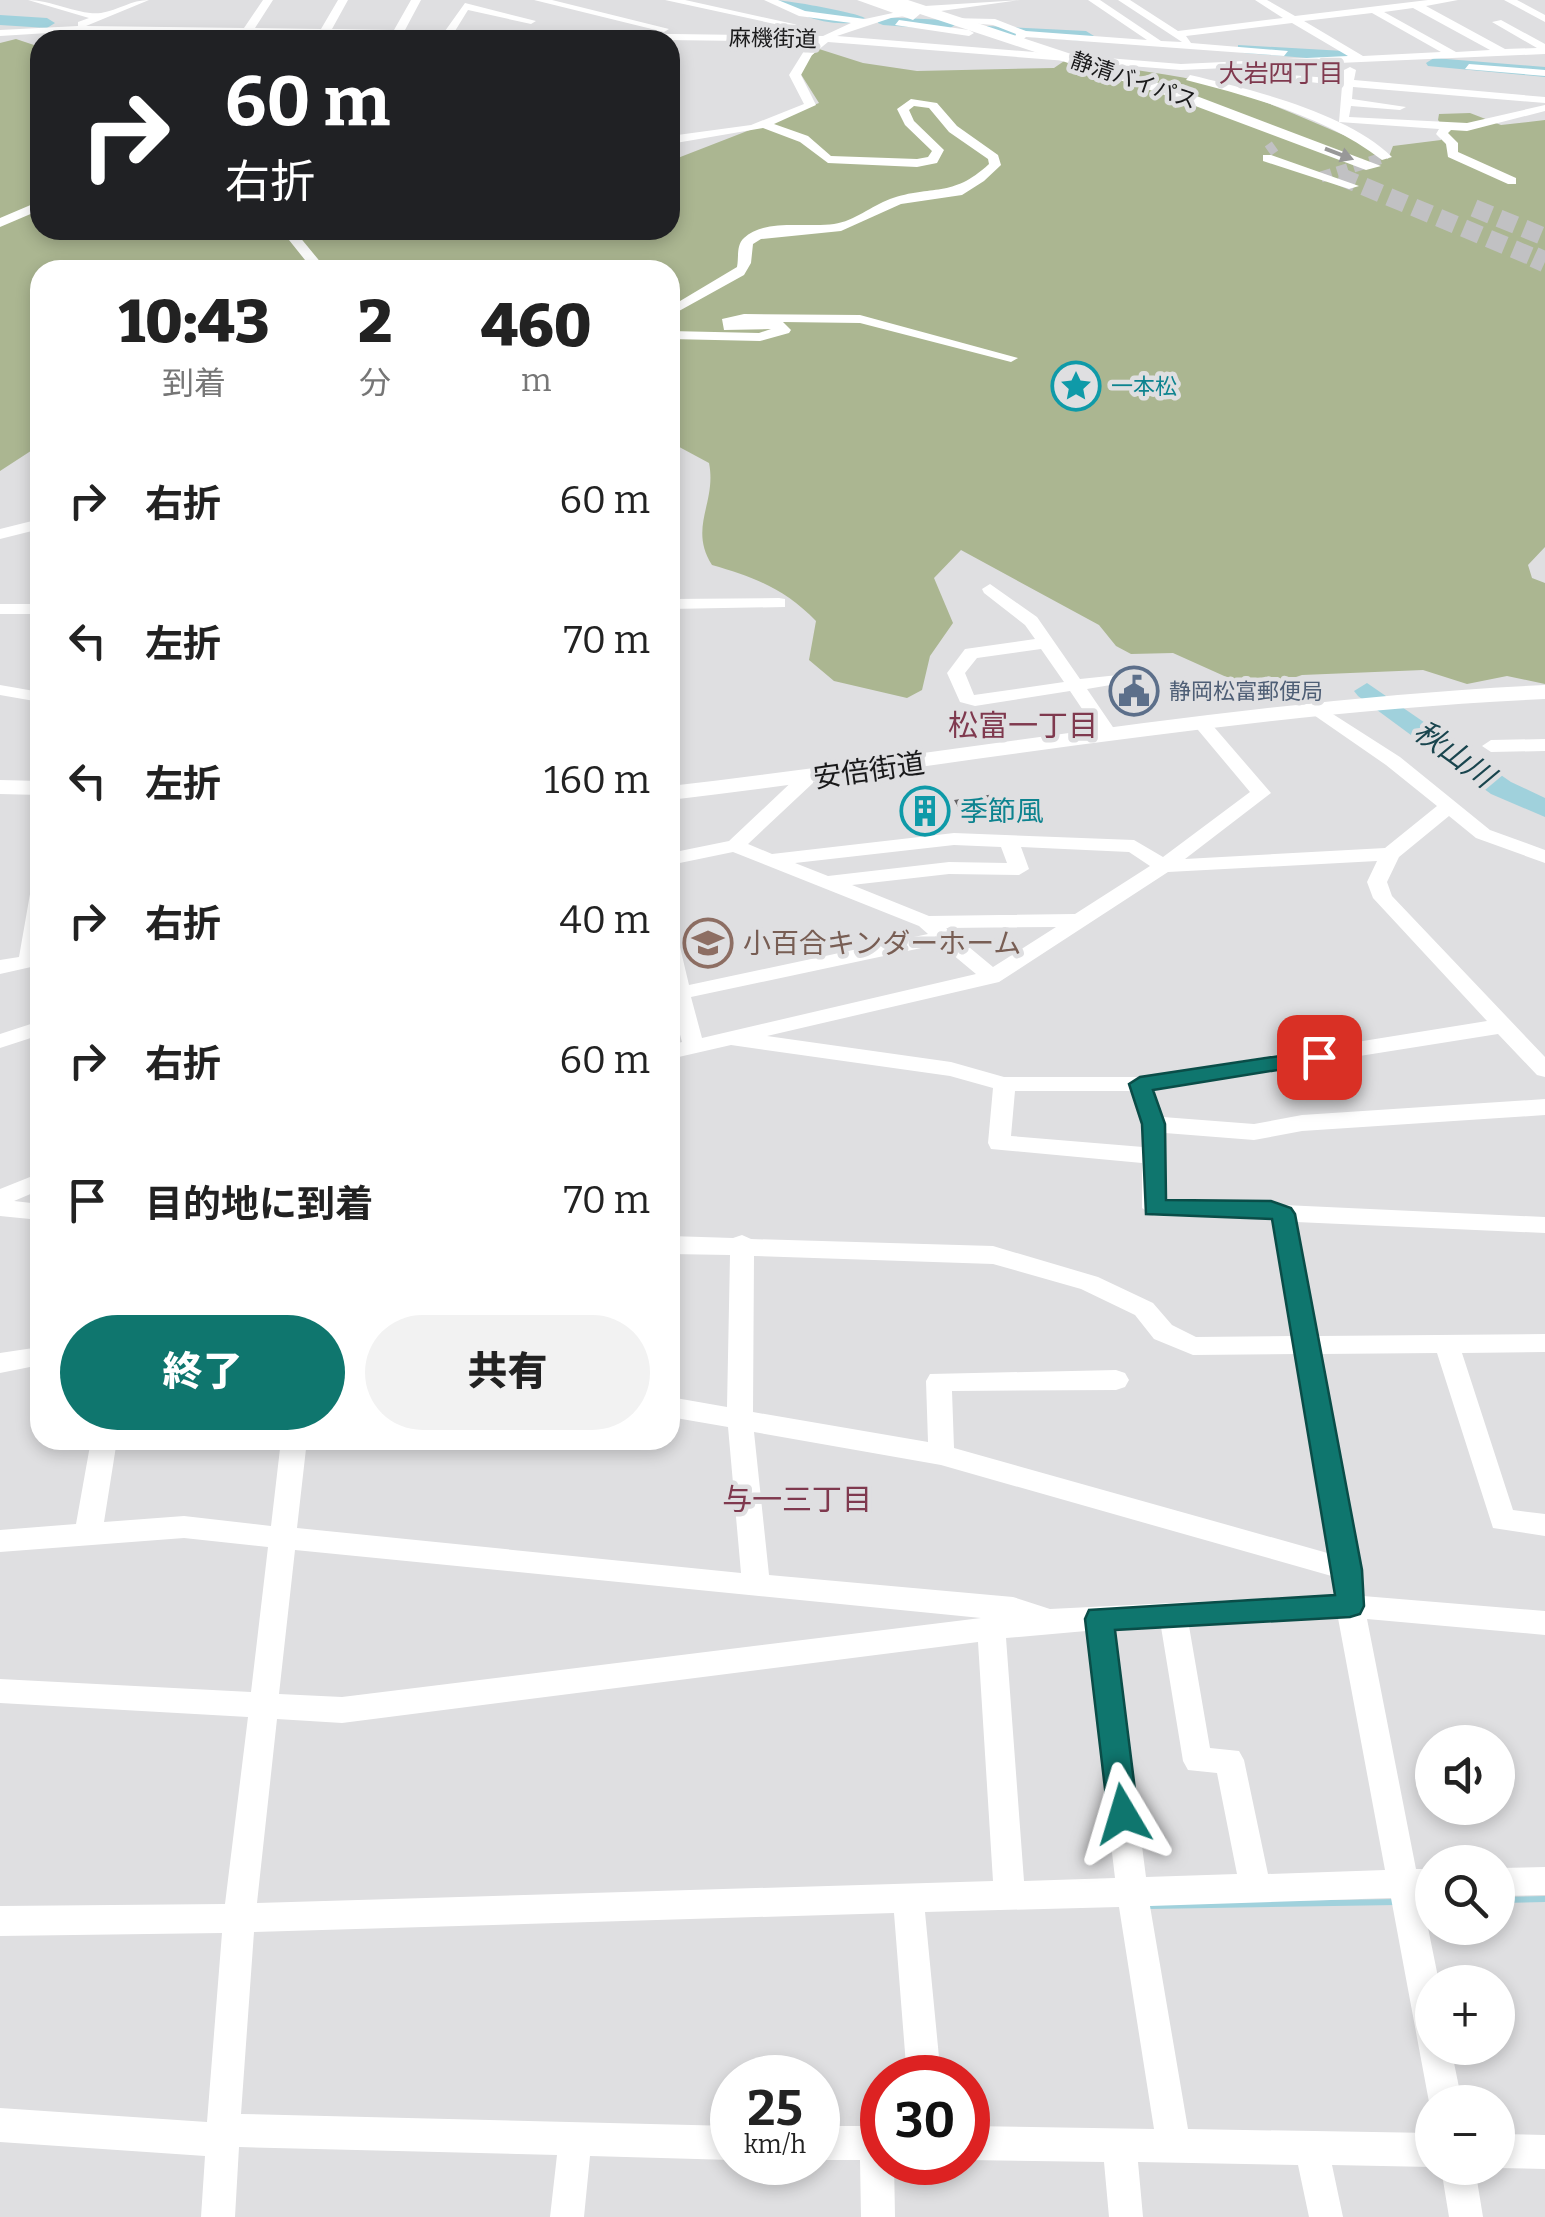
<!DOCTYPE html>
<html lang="ja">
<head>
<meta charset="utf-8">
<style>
  :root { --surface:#fff; --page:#f2f2f2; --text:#222; --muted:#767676; --accent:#0f766e }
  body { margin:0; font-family:Bitter,"Noto Sans JP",serif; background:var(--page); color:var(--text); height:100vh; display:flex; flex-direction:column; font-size:38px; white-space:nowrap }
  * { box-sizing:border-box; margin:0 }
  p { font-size:32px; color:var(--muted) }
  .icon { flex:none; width:55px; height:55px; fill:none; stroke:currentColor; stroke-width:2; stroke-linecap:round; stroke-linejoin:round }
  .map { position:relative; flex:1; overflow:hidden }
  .details { position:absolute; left:30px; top:260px; width:650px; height:1190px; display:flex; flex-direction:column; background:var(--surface); border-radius:30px; box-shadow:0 5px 15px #0003 }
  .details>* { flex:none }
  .hud { position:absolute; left:30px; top:30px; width:650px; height:210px; border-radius:30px; box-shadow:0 5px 15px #0003; background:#202124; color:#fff; overflow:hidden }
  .fabs { position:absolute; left:1415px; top:1725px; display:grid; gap:20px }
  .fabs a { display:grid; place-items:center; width:100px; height:100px; border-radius:50%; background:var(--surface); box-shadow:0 5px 15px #0003; font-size:50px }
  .speed { position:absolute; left:710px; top:2055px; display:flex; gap:20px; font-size:50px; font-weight:700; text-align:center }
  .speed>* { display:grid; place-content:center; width:130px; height:130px; border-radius:50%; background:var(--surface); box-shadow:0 5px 15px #0003; line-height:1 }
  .speed small { font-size:25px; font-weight:400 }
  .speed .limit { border:15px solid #d22; background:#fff; color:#111 }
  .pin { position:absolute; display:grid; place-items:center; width:85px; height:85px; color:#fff; margin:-42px; border-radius:20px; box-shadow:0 5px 15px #0006 }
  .me { position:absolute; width:110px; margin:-55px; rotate:353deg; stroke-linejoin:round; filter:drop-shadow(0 0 8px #0008) }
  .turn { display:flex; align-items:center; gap:35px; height:210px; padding:0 30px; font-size:45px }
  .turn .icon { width:130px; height:130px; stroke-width:2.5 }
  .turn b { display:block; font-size:70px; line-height:85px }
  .eta { display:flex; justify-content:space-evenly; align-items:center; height:170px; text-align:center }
  .eta b { font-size:60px; font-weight:800; line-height:70px }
  .cta { display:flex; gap:20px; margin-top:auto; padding:20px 30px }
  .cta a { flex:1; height:115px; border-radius:60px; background:var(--accent); color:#fff; font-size:40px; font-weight:800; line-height:115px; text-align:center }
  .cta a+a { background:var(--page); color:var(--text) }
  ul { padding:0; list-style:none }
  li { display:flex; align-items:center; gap:30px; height:140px; padding:0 30px }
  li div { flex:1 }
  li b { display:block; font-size:38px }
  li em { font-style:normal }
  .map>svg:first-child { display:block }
  .forest { fill:#abb691 }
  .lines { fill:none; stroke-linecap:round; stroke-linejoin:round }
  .stream { stroke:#a0d1dc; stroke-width:6 }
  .river { fill:#a0d1dc; fill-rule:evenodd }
  .building { fill:#bea2c1; stroke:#666466; stroke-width:2.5 }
  .minor-tunnel { stroke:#c1c1c3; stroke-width:11; stroke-dasharray:11 6; stroke-linecap:butt }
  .highway-tunnel-far1 { stroke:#c1c1c3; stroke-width:18; stroke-dasharray:18 9; stroke-linecap:butt }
  .highway-tunnel { stroke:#c1c1c3; stroke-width:21; stroke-dasharray:21 11; stroke-linecap:butt }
  .minor { fill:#fff; fill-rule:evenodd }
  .major { fill:#fff; fill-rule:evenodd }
  .highway { fill:#fff; fill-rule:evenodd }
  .oneway { fill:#989898 }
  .route { fill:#0f766e; stroke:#0a4d48; stroke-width:2.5 }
  .labels { text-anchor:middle; stroke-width:9; stroke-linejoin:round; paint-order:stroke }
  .far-street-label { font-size:22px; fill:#19191a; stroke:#dfdfe1 }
  .far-culture-label { font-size:22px; fill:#0d838f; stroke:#dfdfe1; text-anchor:start }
  .far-service-label { font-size:22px; fill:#4e5e75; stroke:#dfdfe1; text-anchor:start }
  .far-neighbourhood-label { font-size:25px; fill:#7f394e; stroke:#dfdfe1 }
  .street-label { font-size:28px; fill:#19191a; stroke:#dfdfe1 }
  .culture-label { font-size:28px; fill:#0d838f; stroke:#dfdfe1; text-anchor:start }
  .education-label { font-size:28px; fill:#785e54; stroke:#dfdfe1; text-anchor:start }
  .neighbourhood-label { font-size:30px; fill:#7f394e; stroke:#dfdfe1 }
  .water-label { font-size:30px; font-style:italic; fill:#19454e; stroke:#dfdfe1 }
</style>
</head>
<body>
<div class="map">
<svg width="1545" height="2217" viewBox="0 0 1545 2217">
  <rect width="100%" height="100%" fill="#dfdfe1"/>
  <path class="forest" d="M16,39L40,47V230H670V161L819,103L797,68L819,49L863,63L917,71L1054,68L1070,57C1113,69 1156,71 1199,81C1256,94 1312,123 1366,144L1388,159L1393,146L1441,140L1446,130L1438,120L1439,114L1470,113L1501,125L1545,120V547L1528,565L1532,578L1545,583V684L1507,676L1467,684L1423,670L1302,675L1269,686L1242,684L1173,653L1131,654L1116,646L1099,625L961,550L934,578L953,623L930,656L922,690L907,698L834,681L809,660L816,621C785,589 754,577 712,565C688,527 717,503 709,463L670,442V270H40V445L0,471V43Z"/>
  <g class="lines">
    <path class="stream" d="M1498,1900L1545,1899
      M1418,1901H1432
      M1148,1906L1397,1902"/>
    <path class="river" d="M773,0C786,0 855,12 865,18C844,32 791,15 773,0Z
      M0,15L47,18L55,23L47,28L0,25Z
      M878,17L947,20L955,25L947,30L883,25L878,23Z
      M987,26L1086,31L1094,36L1086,41L992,34L987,32Z
      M1238,45L1344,51L1352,56L1344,61L1244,53L1238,51Z
      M1434,58L1545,67V77L1428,66L1426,63Z
      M1367,683L1511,782L1545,798V817L1491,794L1358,696L1354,691Z"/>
  </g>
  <path class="building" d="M989,796L998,812L965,817L956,801Z"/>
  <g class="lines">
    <path class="minor-tunnel" d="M1268,151L1275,146
      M1321,177L1386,157"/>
    <path class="highway-tunnel-far1" d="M1339,176L1540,260
      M1474,208L1545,237"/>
    <path class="highway-tunnel" d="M1534,257L1545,262"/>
    <path class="minor" d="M28,0C51,0 82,16 101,13C119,10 131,0 149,0L86,26L244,28L263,0H273L255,28L321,29L338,0H348L332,29L394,30L411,0H421L405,30L445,31L465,3L536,21L531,24L468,10L455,31L823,36L851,23L799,16L764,0H778L805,11L865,19L925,6L1020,0L891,18L837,36L1181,64L1348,56L1292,23L1186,36L1191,43L1288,51L1284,56L1026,37L1019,43L1014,40L1016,34L993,25L945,21L950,18L995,19L1026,31L1147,40L1088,0H1100L1161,41L1182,42L1118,0H1130L1178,31L1283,18L1255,0H1267L1295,16L1428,0H1458L1426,6L1505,49L1537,48L1492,22L1501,20L1545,44V54L1181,70L828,42L812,55L801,75L816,105L774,124L808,136L831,156L917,159L928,157L932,151L905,125L897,109L911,99L937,103L957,126L998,155L1001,165L984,181L962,195L901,204L841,231L761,239L753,244L751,263L744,275L670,316V307L737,267C739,257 736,245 744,238C764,218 809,228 834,224C855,221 871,206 890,199C933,184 951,199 989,164L988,159L949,132L929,108L914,106L909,110L914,121L944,150L937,163L917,167L828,163L800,142L763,128L670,144V136L751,125L804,104L789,75L804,51L815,42L64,32L0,36V30L78,26V22L89,18ZM1413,8L1490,50L1456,52L1384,12ZM1372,13L1441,52L1363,56L1304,21Z
      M534,0H552L669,29L664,32Z
      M665,0H685L812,28L807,31Z
      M1504,0H1517L1545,15V22Z
      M899,20L969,30L974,33L969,36L895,25Z
      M1469,64L1545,70V76L1465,69Z
      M1350,67L1356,70L1354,80L1545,97V103L1353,87L1352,99L1406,107L1400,110L1351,106L1349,117L1467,123L1545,105V111L1467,131L1451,130L1448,133L1458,143V152L1516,178V184H1508L1448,157L1446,144L1436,134L1439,129L1339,122L1342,86L1270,77L1276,74L1343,79L1344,70Z
      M1190,75C1250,89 1348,113 1392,157L1382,160C1327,117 1252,97 1186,80Z
      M1263,155H1271L1359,186L1349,189L1263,161Z
      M40,201V210L0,227V218Z
      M281,230H294L327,270H313Z
      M744,314L860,315L1018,358L1011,362L860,323L783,322L791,330L789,333L760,341L670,339V331L759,333L771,329L724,330L722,319Z
      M40,519V529L0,539V529Z
      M990,584L1037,617L1080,679L1128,674V682L1087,689L1119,736L1117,740H1103L1070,691L975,706L960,702L947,673L965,649L1035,639L1025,625L984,593L982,589ZM1041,649L1064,682L974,695L965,673L977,658Z
      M779,598L785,599V607L670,609V599Z
      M0,604H40V614H0Z
      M0,685L40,692V702L0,695Z
      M1314,702L1400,757L1490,830L1545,850V863L1476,838L1449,816L1399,857L1387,882L1392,896L1545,1057V1077L1537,1075L1498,1034L1153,1089L1163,1117L1254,1124L1302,1115L1545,1099V1115L1302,1131L1254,1140L1165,1133L1166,1200L1271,1201L1284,1205L1545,1217V1233L1296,1222L1318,1336L1545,1334V1352L1462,1353L1513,1510L1545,1514V1536L1493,1528L1437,1353L1321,1354L1362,1570L1363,1596L1545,1611V1635L1367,1619L1416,1869H1432V1897L1422,1898L1439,1982H1432V2048H1451L1462,2102H1432V2110L1429,2102L1391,1898L1150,1906L1188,2129L1432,2133V2167L1332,2165L1343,2217H1309L1298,2165L1138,2162L1143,2217H1109L1104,2162L968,2160V2126L1154,2129L1119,1907L925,1912L941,2078H907L894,1913L254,1932L241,2114L732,2126V2160L590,2156L584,2217H550L557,2155L239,2147L235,2217H201L205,2156L0,2142V2108L207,2122L222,1933L0,1936V1906L225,1904L248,1717L0,1703V1679L251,1692L268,1547L184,1538L0,1552V1530L76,1524L91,1440H117L104,1522L184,1516L271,1526L281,1440H307L297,1528L741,1573L728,1427L670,1417V1397L727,1407L730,1255L670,1254V1236L733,1238L742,1235L751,1239L993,1246L1098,1277L1153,1303L1172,1325L1196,1337L1293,1336L1272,1218L1154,1216L1142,1208V1163L991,1149L988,1143L993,1088L950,1076L731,1045L670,1059V1045L682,1042L670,997V941L680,947L689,985L928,934L919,926L733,852L670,865V853L729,841L799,775H813V783L748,844L772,854L954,833L1134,840L1163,857L1250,792L1193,724L1202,719L1208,720L1271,793L1185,859L1385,848L1437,806L1386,765L1308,711L1305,707ZM954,845L1001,847L1007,863L949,862L828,876L795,863ZM1021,847L1129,852L1150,866L1075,914L929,916L852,885L949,874L1019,875L1029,869ZM1377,861L1367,882L1373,898L1487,1021L1140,1077H1004L951,1062L767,1036L999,982L1168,872ZM1056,927L993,967L946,928ZM940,944L976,974L702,1038L691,997ZM1015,1091H1131L1143,1124V1147L1011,1136ZM754,1256L993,1264L1081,1289L1135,1315L1154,1339L1193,1355L1296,1354L1331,1554L954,1448L952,1391L1116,1390L1125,1387L1129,1380L1125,1373L1116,1370L930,1374L926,1381L928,1442L753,1412ZM754,1432L941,1465L1335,1577V1595L1050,1609L1013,1597L769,1575ZM295,1550L981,1618L342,1697L279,1694ZM1338,1618L1385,1870L1268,1874L1244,1760L1239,1751L1210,1748L1189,1626ZM1161,1627L1183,1761L1188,1770L1217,1773L1237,1874L1146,1877L1114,1629ZM1086,1631L1115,1878L1024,1881L1006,1638ZM978,1642L993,1881L257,1903L277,1719L342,1723Z
      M1545,739V751L1491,752L1482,746L1491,740Z
      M40,888V965L0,974V960L19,957L30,894Z
      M40,1021V1035L0,1048V1034Z
      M40,1173V1190L14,1201L40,1204V1220L0,1216V1189Z
      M40,1347V1365L0,1373V1353Z
      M1545,1867V1895L1498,1896V1868Z
      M818,2126H882V2162H894L895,2217H861L860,2160H818Z
      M1498,2134L1545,2135V2169L1497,2168Z
      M1441,2168H1475L1483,2217H1449Z"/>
    <path class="major" d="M1545,685V699C1251,712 962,765 670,800V786C962,752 1251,699 1545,685Z
      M0,780L40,781V795L0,794Z"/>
    <path class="highway" d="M857,0H908L1186,92L1381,166L1366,170L1174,98L920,14L913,20Z"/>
  </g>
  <defs><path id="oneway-solid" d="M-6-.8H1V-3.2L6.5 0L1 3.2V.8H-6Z" transform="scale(2.5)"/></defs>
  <use class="oneway" href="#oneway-solid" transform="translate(1339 154) rotate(21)"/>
  <path class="route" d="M1319,1050L1327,1052V1062L1153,1090L1165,1124L1166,1200L1271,1201L1291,1208L1295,1214L1362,1570L1364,1606L1360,1614L1350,1617L1115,1630L1138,1814L1134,1823L1123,1827L1112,1823L1108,1814L1085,1619L1089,1610L1335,1595L1272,1219L1146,1214L1142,1124L1129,1084L1140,1077Z"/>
  <defs>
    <g id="sight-ring" transform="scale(2.5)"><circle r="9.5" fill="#dfdfe1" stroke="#0f9aa8" stroke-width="1.5"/><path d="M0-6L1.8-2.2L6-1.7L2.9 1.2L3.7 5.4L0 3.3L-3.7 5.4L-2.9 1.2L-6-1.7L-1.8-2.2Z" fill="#0f9aa8"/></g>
    <g id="civic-ring" transform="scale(2.5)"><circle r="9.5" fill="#dfdfe1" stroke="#5c6f8a" stroke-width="1.5"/><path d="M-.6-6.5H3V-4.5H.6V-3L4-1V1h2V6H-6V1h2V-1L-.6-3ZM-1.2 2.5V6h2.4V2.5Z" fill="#5c6f8a"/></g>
    <g id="building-ring" transform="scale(2.5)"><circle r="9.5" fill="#dfdfe1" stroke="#0f9aa8" stroke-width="1.5"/><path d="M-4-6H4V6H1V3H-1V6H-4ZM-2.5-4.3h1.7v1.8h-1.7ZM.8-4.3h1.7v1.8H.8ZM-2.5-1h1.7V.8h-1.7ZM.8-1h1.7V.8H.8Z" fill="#0f9aa8"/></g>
    <g id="school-ring" transform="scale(2.5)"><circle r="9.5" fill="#dfdfe1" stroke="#8d6e63" stroke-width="1.5"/><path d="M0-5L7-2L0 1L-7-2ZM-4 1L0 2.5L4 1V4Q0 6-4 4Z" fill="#8d6e63"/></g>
  </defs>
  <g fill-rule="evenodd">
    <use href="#sight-ring" x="1076" y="386"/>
    <use href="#civic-ring" x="1134" y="691"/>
    <use href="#building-ring" x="925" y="811"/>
    <use href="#school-ring" x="708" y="943"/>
  </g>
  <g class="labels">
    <g class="far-street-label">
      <text transform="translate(773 38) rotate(1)" y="8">麻機街道</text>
      <text transform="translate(1134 80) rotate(19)" y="8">静清バイパス</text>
    </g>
    <g class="far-culture-label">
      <text x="1111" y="394">一本松</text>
    </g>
    <g class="far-service-label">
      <text x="1169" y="699">静岡松富郵便局</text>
    </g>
    <g class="far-neighbourhood-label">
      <text x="1281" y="82">大岩四丁目</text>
    </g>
    <g class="street-label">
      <text transform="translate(869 770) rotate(-8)" y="10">安倍街道</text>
    </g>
    <g class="culture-label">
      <text x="960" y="821">季節風</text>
    </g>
    <g class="education-label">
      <text x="743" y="953">小百合キンダーホーム</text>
    </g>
    <g class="neighbourhood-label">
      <text x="1023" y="736">松富一丁目</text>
      <text x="797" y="1510">与一三丁目</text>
    </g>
    <g class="water-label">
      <text transform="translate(1454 754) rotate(36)" y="10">秋山川</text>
    </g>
  </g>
</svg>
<div class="fabs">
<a><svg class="icon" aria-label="sound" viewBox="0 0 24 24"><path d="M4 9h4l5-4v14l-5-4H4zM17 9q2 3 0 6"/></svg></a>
<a><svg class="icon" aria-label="search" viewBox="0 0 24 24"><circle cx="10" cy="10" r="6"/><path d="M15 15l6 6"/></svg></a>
<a>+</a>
<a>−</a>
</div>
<div class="speed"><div>25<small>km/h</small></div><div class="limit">30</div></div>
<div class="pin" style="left:1319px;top:1057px;background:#d93025"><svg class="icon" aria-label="arrive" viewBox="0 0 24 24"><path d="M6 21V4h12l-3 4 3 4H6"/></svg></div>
<svg class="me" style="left:1123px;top:1814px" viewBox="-20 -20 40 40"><path d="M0-17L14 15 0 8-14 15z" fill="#0f766e" stroke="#fff" stroke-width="4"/></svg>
<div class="hud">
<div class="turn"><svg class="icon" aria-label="right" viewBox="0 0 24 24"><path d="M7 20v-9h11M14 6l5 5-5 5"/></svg><div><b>60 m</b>右折</div></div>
</div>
<section class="details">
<div class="eta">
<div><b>10:43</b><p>到着</p></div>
<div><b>2</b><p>分</p></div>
<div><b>460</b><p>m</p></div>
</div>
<ul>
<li><svg class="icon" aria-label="right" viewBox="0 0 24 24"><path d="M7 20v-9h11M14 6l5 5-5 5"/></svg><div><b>右折</b></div><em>60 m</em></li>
<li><svg class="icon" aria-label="left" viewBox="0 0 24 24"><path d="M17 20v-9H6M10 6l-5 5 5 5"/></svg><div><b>左折</b></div><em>70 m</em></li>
<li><svg class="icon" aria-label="left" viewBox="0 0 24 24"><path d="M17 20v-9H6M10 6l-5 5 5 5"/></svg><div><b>左折</b></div><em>160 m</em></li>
<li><svg class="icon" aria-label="right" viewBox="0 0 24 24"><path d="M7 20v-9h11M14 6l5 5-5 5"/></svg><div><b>右折</b></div><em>40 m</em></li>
<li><svg class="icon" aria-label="right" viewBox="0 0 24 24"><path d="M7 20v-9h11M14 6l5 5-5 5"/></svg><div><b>右折</b></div><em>60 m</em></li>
<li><svg class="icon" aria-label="arrive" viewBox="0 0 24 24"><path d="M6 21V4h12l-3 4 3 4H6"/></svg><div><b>目的地に到着</b></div><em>70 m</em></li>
</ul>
<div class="cta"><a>終了</a><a>共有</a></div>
</section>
</div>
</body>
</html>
